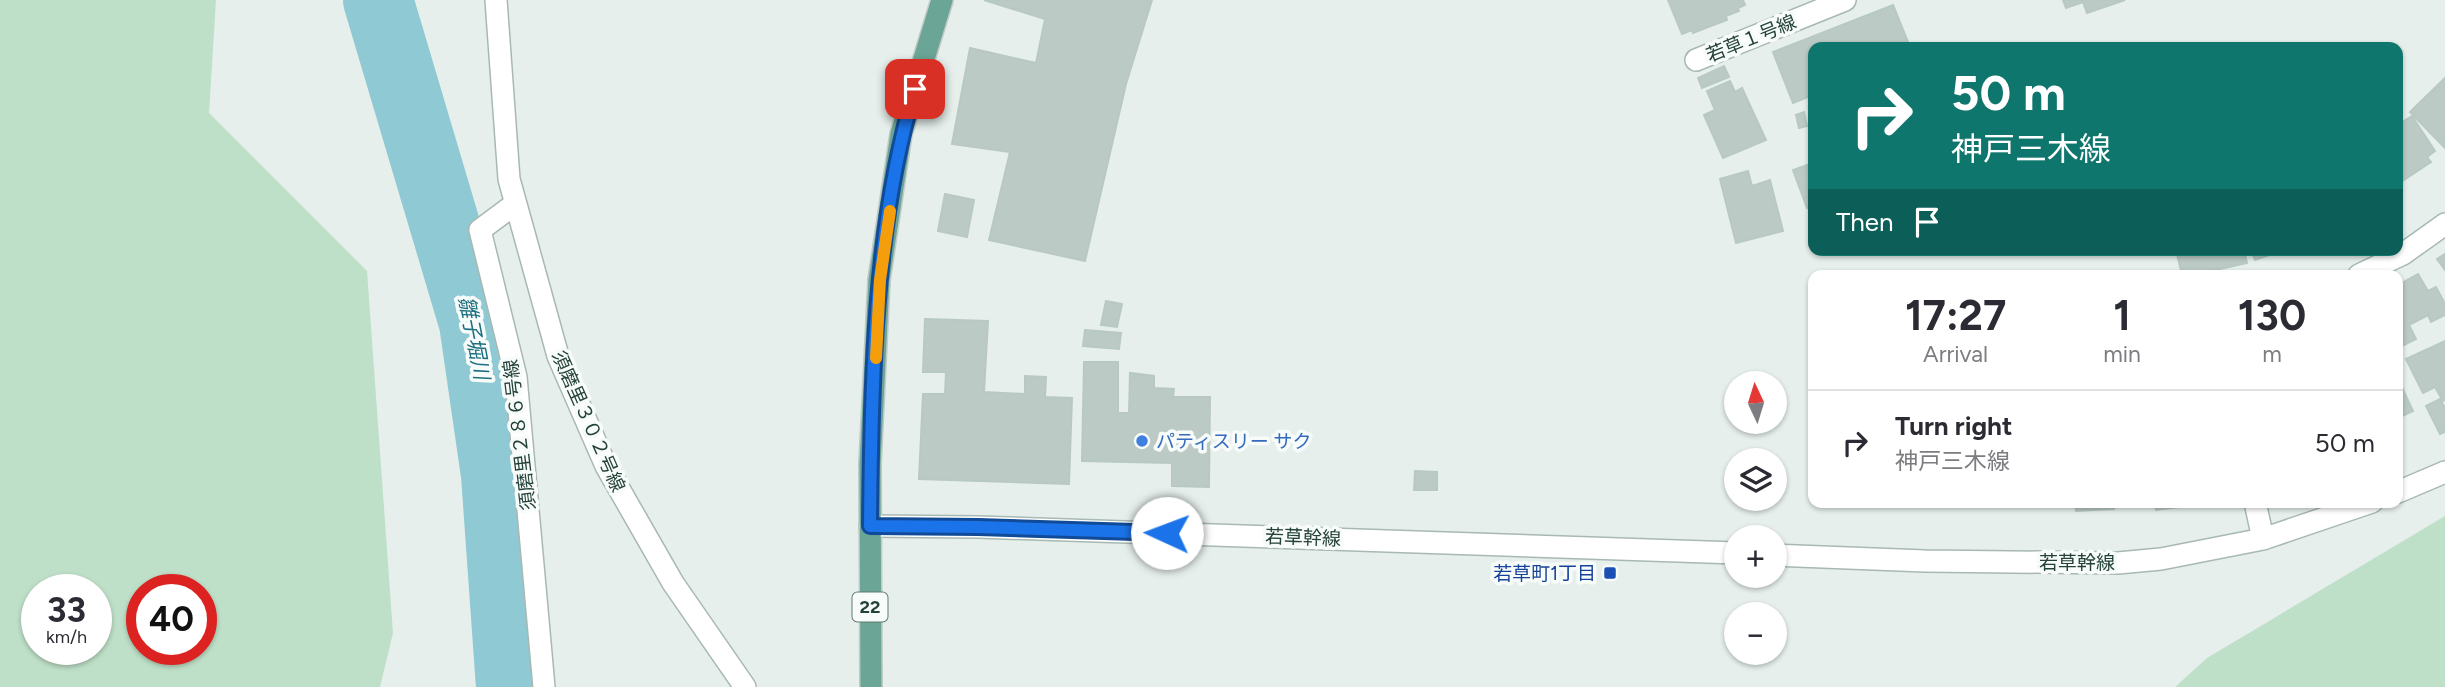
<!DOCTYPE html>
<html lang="en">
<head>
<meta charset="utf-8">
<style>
  :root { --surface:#fff; --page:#f7f7f7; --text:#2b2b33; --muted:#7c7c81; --line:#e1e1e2 }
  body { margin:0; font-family:Figtree,"Noto Sans JP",sans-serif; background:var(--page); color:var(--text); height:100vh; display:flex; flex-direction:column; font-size:26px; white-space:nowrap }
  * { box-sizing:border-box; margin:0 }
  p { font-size:23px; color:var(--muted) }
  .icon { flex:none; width:38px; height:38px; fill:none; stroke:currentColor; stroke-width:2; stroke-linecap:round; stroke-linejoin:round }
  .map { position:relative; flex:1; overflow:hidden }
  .sheet { position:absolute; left:1808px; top:270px; width:595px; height:238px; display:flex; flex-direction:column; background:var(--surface); border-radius:14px; box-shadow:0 2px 5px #0004 }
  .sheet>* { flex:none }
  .top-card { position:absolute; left:1808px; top:42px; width:595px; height:214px; border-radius:14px; box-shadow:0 2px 5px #0004; background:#0f766e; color:#fff; overflow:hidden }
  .needle { width:46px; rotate:356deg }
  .controls { position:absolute; left:1724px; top:371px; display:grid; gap:14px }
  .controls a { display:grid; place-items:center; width:63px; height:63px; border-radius:50%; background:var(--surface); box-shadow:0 2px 5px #0004; font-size:35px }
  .speed { position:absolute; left:21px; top:574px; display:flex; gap:14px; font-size:35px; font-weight:700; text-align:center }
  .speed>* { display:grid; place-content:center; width:91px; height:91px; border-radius:50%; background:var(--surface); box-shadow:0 2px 5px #0004; line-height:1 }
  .speed small { font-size:18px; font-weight:400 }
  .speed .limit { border:10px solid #d22; background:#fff; color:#111 }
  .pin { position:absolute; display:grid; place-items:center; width:60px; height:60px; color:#fff; margin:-30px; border-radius:14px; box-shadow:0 4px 10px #0006 }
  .me { position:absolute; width:77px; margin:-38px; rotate:272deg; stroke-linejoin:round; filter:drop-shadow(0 0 5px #0008) }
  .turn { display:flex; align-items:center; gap:24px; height:147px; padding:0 28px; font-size:32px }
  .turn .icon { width:91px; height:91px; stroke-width:2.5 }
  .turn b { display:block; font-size:49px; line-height:60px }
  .then { display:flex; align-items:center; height:66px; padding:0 28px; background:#0003; gap:14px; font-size:26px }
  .eta { display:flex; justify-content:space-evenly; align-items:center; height:119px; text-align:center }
  .eta b { font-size:42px; font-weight:700; line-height:49px }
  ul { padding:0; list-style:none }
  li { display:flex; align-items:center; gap:21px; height:105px; padding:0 28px; border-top:2px solid var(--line) }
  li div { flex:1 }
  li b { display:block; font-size:26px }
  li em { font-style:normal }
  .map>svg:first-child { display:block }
  .green { fill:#bfe0c8; fill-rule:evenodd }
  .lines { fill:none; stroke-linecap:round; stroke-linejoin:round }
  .river { stroke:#8ec9d4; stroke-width:70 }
  .building { fill:#bbcac4; stroke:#b8c9c2; stroke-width:2 }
  .minor-casing { stroke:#a8b8b2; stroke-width:24 }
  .major-casing { stroke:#c2cac8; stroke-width:24 }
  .minor { stroke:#fff; stroke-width:21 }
  .major { stroke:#6aa596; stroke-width:21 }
  .route-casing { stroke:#114b97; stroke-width:18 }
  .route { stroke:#1a73e8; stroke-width:12 }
  .slow { stroke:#f59e0b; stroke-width:12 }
  .shop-dot { fill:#3f7fe0; stroke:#f7fbf9; stroke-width:2.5 }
  .transit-dot { fill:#1a4fb4; stroke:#f7fbf9; stroke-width:2.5 }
  .labels { text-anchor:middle; stroke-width:7; stroke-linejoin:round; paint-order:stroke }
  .shield { fill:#f7fbf9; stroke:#637a73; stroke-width:2 }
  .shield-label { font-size:18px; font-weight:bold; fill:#24423a }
  .street-label { font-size:19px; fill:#24423a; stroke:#f7fbf9 }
  .shop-label { font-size:19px; fill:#366cbe; stroke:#f7fbf9; text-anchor:start }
  .transit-label { font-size:19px; fill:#164399; stroke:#f7fbf9; text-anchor:end }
  .water-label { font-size:21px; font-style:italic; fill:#1c6f80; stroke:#f7fbf9 }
</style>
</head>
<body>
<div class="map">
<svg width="2445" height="687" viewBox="0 0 2445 687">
  <rect width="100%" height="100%" fill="#e6efeb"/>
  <path class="green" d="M0,0H216L209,113L367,271L393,633L380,687H0ZM37,590H96V649H37ZM142,590H201V649H142Z
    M2445,516V687H2175L2207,658Z"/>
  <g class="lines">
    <path class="river" d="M378,0L474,323L496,475L511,687"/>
  </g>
  <path class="building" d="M984,0H1152L1126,84L1085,261L989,240L1010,152L952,144L970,48L1036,63L1045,19Z
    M1668,0H1743L1745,5L1738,8L1739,11L1726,16L1727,20L1693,33L1692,30L1682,34Z
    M2063,0H2125L2087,13L2083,2L2066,8Z
    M1893,5L1910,47H1813V95L1793,103L1773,52Z
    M1724,66L1729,77L1702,88L1698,78Z
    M2445,78V148L2410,112Z
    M1730,81L1735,92L1742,88L1766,140L1723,158L1704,115L1715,110L1707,91Z
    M1804,112L1807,126L1799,128L1796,115Z
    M2412,116L2435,151L2427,157L2431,162L2398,184V125Z
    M1813,163V206L1807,208L1793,170Z
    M1748,171L1752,186L1770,180L1783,231L1736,243L1720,179Z
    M945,194L974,200L967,237L938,231Z
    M2176,250H2244L2247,263L2193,275H2182Z
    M2251,250H2284L2255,260Z
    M2445,254V270L2437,259Z
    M2418,274L2428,291L2436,287L2445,304V315L2431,322L2428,315L2409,325L2416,339L2402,346L2398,338V285Z
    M1106,301L1122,304L1117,327L1101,325Z
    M925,319L988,321L984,392L1025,394V376L1046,377L1045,397L1072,398L1069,484L919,479L923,394H945L946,372H923Z
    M1085,330L1121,333L1119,349L1083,346Z
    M2445,341V399L2443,401L2435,387L2423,393L2406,359Z
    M1084,362H1118V413H1129L1130,373L1154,376V388L1174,389L1173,397H1210L1209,487L1172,486V463L1082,461Z
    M2398,379L2413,411L2398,418Z
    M2440,399L2445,408V432L2440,434L2426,406Z
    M1415,471L1437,472V490H1414Z
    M1966,502H2038V506L1966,507Z
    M2076,502H2114V509L2076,511Z
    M2155,502H2186V506L2156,510Z"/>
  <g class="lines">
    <g class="minor-casing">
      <path id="minor" d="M496,0L509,179L558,356L606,466L673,583L745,687
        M1696,60L1845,0
        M515,204L480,230L516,377L544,687
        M2359,275L2403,254L2445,224
        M2398,492L2445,472
        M2255,502L2263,539
        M870,526L978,527L1736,553
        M1774,555L1925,561L2118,563L2161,559L2263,539L2372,502"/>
    </g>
    <g class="major-casing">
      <path id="major" d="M871,687L870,464L879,280L901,134L942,0"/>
    </g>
    <use href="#minor" class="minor"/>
    <use href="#major" class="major"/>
  </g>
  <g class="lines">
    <g class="route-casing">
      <path id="route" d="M915,89C874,224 871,386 870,526L978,527L1167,533"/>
    </g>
    <use href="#route" class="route"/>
    <path class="slow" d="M876,358L880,280L890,211"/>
  </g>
  <circle class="shop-dot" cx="1142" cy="441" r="7"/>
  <rect class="transit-dot" x="1603" y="566" width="14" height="14" rx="3.5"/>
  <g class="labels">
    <rect class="shield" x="852.5" y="592.5" width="35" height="29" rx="5"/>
    <g class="shield-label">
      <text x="870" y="613">22</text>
    </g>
    <g class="street-label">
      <text transform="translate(1751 38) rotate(-22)" y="7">若草１号線</text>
      <text transform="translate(589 421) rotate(66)" y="7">須磨里３０２号線</text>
      <text transform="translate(519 435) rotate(-97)" y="7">須磨里２８６号線</text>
      <text transform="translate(1303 537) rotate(2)" y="7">若草幹線</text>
      <text x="2077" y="569">若草幹線</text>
    </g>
    <g class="shop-label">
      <text x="1156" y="448">パティスリー サク</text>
    </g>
    <g class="transit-label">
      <text x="1596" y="580">若草町1丁目</text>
    </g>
    <g class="water-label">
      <text transform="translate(474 338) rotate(79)" y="7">雛子堀川</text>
    </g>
  </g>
</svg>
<div class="controls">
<a><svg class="needle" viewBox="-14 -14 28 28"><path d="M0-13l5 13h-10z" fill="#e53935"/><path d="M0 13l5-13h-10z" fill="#7c7c81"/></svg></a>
<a><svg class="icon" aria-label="layers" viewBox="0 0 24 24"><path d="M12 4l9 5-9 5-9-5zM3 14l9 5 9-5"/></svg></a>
<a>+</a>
<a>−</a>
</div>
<div class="speed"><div>33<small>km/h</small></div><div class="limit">40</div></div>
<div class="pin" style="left:915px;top:89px;background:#d93025"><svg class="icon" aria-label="arrive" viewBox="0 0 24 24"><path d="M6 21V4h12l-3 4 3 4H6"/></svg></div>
<svg class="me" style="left:1167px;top:533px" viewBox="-20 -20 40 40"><circle r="19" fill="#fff"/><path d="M0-13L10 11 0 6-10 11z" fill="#1a73e8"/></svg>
<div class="top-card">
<div class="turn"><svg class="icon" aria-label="right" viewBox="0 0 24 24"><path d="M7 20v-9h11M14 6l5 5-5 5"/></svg><div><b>50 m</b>神戸三木線</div></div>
<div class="then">Then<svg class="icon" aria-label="arrive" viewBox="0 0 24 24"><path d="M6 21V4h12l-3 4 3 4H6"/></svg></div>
</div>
<section class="sheet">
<div class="eta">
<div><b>17:27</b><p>Arrival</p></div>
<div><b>1</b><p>min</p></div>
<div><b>130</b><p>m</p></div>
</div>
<ul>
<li><svg class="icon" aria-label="right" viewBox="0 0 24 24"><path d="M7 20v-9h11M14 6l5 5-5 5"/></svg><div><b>Turn right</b><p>神戸三木線</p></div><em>50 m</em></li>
</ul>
</section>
</div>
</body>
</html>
